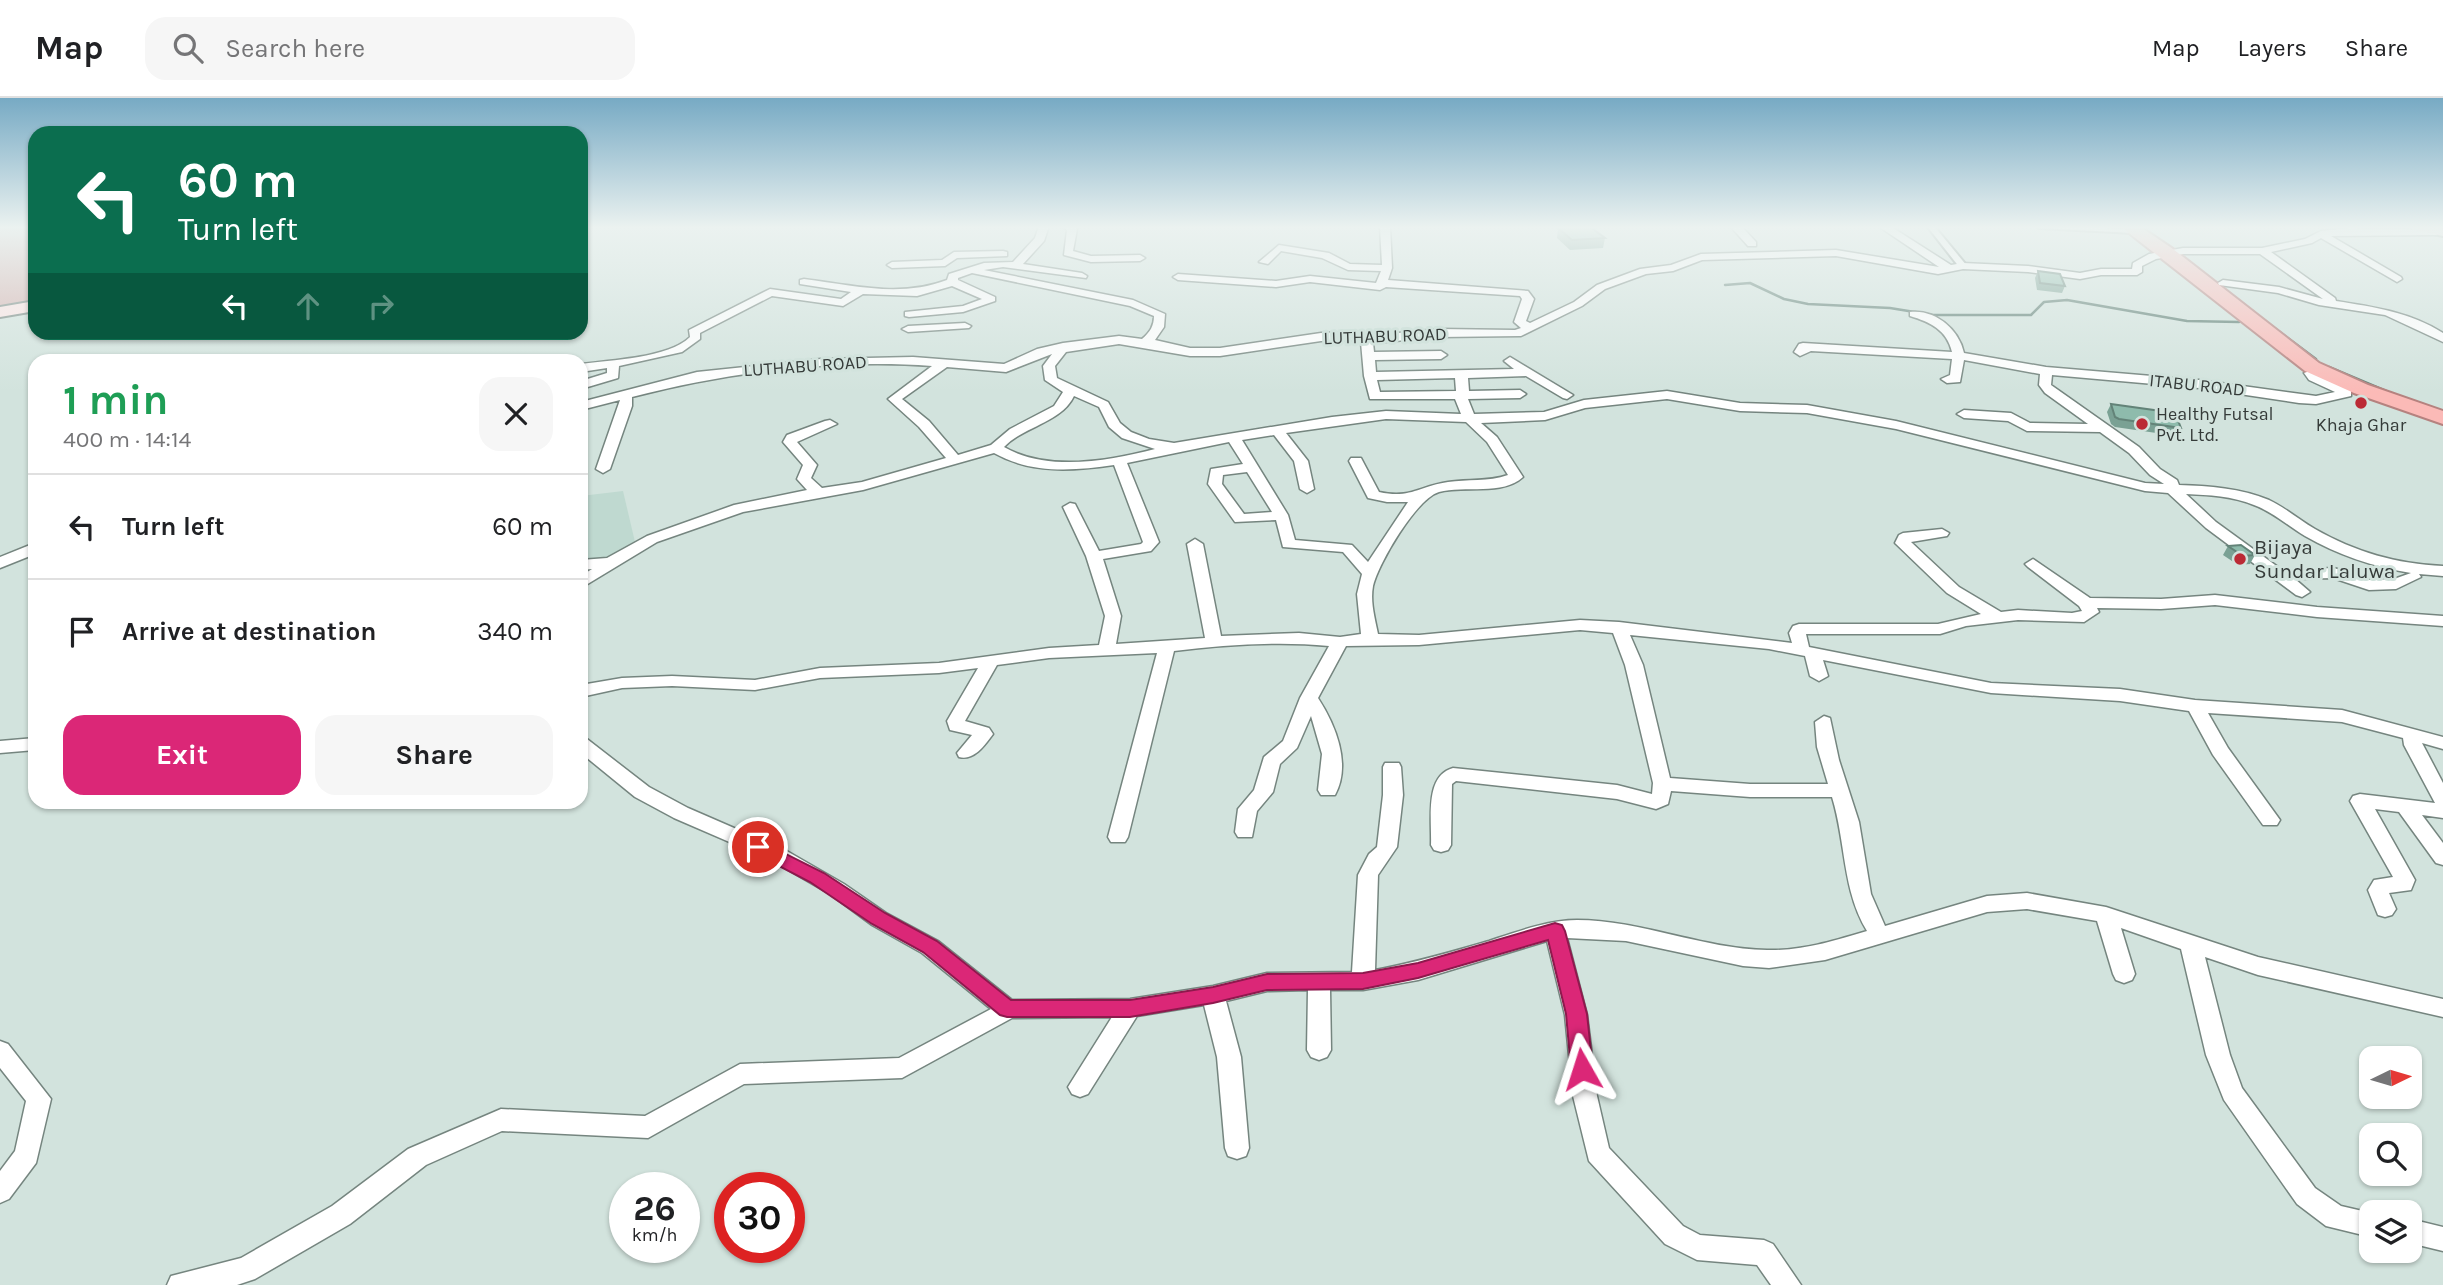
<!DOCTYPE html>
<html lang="en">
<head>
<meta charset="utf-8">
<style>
  :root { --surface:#fff; --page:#f6f6f6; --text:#202124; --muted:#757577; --line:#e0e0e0; --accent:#db2777 }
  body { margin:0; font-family:Karla,sans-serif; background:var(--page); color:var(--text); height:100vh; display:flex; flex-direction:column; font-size:26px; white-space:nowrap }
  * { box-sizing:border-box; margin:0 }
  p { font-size:23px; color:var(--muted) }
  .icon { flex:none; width:38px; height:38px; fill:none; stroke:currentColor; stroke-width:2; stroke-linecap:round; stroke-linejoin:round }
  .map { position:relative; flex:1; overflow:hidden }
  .panel { position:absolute; left:28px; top:256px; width:560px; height:455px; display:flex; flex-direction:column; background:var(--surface); border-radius:21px; box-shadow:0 2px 5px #0004 }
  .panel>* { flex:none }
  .guide { position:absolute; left:28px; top:28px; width:560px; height:214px; border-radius:21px; box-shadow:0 2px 5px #0004; background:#0b6e4f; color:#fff; overflow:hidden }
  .needle { width:46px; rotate:85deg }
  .controls { position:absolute; left:2359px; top:948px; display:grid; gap:14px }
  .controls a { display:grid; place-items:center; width:63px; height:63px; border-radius:14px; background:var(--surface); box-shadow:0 2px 5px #0004; font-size:35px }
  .speed { position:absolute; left:609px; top:1074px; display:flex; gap:14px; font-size:35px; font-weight:700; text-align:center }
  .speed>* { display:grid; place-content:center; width:91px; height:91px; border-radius:50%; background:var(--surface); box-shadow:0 2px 5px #0004; line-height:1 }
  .speed small { font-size:18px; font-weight:400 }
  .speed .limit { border:10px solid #d22; background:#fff; color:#111 }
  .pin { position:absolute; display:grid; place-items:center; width:60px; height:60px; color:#fff; margin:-30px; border:4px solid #fff; border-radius:50%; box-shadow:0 2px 7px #0007 }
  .me { position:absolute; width:77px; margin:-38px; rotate:354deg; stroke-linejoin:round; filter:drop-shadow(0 0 5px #0008) }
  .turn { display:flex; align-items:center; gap:24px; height:147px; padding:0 35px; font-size:32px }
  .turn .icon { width:91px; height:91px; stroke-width:2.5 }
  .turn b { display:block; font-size:49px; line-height:60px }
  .lanes { display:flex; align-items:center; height:66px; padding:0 35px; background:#0003; justify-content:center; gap:35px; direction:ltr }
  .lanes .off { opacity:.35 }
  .round { display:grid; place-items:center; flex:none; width:74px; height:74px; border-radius:21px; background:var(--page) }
  .head { display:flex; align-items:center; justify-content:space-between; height:119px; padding:0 35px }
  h1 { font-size:42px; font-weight:700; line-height:52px; color:#1e9e55 }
  .action { display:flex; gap:14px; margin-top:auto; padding:14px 35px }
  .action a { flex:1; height:80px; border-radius:21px; background:var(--accent); color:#fff; font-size:28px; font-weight:700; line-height:80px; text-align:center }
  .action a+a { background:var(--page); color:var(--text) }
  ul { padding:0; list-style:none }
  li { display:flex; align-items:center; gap:21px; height:105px; padding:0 35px; border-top:2px solid var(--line) }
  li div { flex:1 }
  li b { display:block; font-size:26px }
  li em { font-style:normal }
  header { display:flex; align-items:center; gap:42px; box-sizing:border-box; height:98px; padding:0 35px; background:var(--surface); border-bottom:2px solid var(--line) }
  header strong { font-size:33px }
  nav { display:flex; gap:38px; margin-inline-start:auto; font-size:24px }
  .search { width:490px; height:63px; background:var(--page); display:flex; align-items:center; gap:18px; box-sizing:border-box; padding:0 24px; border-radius:21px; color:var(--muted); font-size:26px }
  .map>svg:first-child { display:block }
  .built { fill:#bfd9d0 }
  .green { fill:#d5b1af }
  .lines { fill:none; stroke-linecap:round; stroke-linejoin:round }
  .stream { stroke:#5e7e74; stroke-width:2.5 }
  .pedestrian-casing { stroke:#75857f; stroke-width:4 }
  .minor-casing { stroke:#75857f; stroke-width:3 }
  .secondary-casing { stroke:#75857f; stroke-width:4 }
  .trunk-casing { stroke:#b5827f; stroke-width:4 }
  .pedestrian { fill:#fff; fill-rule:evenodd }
  .minor { fill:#fff; fill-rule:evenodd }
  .secondary { fill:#fee5e4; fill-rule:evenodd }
  .trunk { fill:#fbbab7; fill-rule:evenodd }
  .wall { fill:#7aa194 }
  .building { fill:#8ebbac; stroke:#638378; stroke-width:2 }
  .route { fill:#db2777; stroke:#8e194d; stroke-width:2 }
  .poi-dot { fill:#bb2a35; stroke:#d2e3dd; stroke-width:2.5 }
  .labels { text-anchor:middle; stroke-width:6; stroke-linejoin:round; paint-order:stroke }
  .far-street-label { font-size:18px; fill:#353b39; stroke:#d2e3dd }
  .far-poi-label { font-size:18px; fill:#353b39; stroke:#d2e3dd; text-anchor:start }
  .poi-label { font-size:21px; fill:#353b39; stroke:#d2e3dd; text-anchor:start }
</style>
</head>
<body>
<header>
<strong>Map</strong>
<div class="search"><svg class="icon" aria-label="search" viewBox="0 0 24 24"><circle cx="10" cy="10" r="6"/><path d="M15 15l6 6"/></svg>Search here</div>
<nav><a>Map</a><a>Layers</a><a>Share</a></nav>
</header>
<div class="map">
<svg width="2443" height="1187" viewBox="0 0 2443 1187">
  <rect width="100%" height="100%" fill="#d2e3dd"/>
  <path class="built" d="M623,393L635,444L597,468L581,470V398Z"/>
  <path class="green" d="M0,128H35V211L0,214Z"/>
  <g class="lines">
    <path class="stream" d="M1725,187L1750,185L1784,201L1808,206L1890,210L1933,217H2031L2044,204L2067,202L2187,223L2239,224
      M2269,226L2316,261
      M2329,269L2386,293"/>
    <g class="pedestrian-casing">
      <path id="pedestrian" d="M1927,128H1934L1967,168L1966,170H1960Z
        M2036,128L2134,131L2138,133L2134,135L2039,130Z"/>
    </g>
    <g class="minor-casing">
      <path id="minor" d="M1039,128H1049L1044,143L1023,166L1082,175L1087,178L1086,180L1003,169L984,172L1133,202L1165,216L1164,229L1155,242L1190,250H1220L1321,235L1354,234L1368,238L1439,231L1515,232L1521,230L1514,224L1522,201L1520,198L1386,189L1380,192L1310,184L1276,189L1178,182L1173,179L1178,176L1276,183L1310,178L1376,185L1381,173L1348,172L1322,160L1281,153L1268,166L1259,164L1279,147L1329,155L1350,166L1382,167L1380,128H1390L1392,170L1388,182L1528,193L1534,201L1526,223L1530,225L1574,204L1597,187L1640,171L1671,167L1701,156L1836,152L1939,169L1878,128H1890L1951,167L1963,165L2028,168L2080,175L2101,171H2132L2133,165L2149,156L2183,150H2262L2305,141L2321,133L2348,130L2440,132L2441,134L2436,137L2331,138L2401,179L2402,181L2397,184L2321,140L2312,145L2271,154L2335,200L2336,203C2374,209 2410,214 2443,235V244L2385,217L2319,207L2278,195L2219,187L2218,185L2223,182L2279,189L2323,201L2260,156H2183L2156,161L2142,168V174L2137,177H2101L2080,181L2028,174L1963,171L1938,176L1836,158L1702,162L1673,173L1646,176L1605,191L1582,208L1521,238L1439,239L1373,245L1374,254L1441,253L1447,257L1441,261L1375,262L1376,274L1514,271L1504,263L1510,259L1573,297L1567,301L1563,300L1526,278L1468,280L1469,293L1520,292L1526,296L1520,300L1468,301L1474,316L1544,314L1584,302L1667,293L1740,305L1807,307L1896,323L2145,385L2164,386L2150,377L2129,355L2100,334L2027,333L2008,323L1964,320L1957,316L1964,312L2011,315L2030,325L2088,326L2045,295L2039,287L2040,276L1964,262L1960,284L1947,285L1941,281L1950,277L1952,261L1811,253L1800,258L1794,254L1799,246L1803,245L1952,254C1947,232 1930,224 1910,218V214C1935,211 1959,231 1964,255L2046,269L2199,282L2316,298L2335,294L2309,282L2304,275L2321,269L2327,273L2319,277L2351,292V298L2316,306L2299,305L2199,290L2052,277L2051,287L2139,349L2160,371L2177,382L2179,387C2209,388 2241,390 2269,402C2286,410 2299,422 2315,431C2355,454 2397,466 2443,468V478L2419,476L2421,479L2396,491L2369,492L2333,480L2295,481L2310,494L2302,499L2296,497L2206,430L2168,395L2145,393L1896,331L1807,315L1740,313L1667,301L1585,310L1545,322L1481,325L1497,339L1523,379C1503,398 1464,387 1439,394C1416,401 1378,466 1373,488C1370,504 1375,521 1378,536L1419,537L1580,522L1619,524L1792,545L1789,535L1793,528L1799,526H1938L1981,516L1947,495L1895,445L1899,437L1903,435L1942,431L1949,435L1947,438L1911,444L1959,489L2001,514L2018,512L2072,515L2082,513L2079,508L2028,469L2025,466L2033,461L2090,500L2161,501L2215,497L2317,509L2443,518V528L2317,519L2215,507L2161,511L2097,510L2099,514L2084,524L2018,522L1966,528L1940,536H1806L1809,549L1991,585L2120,591L2195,602L2342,612L2443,639V651L2422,645L2443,685V720L2422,717L2443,745V767L2436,765L2399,714L2375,711L2415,782L2411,792L2389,795L2396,811L2392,817L2385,819L2378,817L2368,792L2374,782L2393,779L2350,703L2353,698L2360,696L2435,705L2404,647L2403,640L2342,624L2208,615L2228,650L2280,722L2277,727H2263L2213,657L2189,613L2120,603L1991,595L1823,562L1828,578L1819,583L1810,578L1805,558L1769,551L1630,537L1643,567L1670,680L1750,686H1828L1817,649L1815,624L1824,618L1830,620L1839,662L1859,724L1871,796L1885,828L1987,798L2027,795L2106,809L2258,859L2443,901V919L2258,877L2205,859L2230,957L2242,990L2315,1090L2341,1108L2371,1115V1139L2326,1128L2297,1106L2224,1002L2206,957L2181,851L2121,830L2135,876L2132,882L2124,885L2116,882L2113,876L2097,823L2027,811L1987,814L1825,862L1769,870L1743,868L1626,843L1567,840L1587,917L1597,998L1609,1050L1683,1128L1700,1137L1764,1142L1773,1146L1801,1187H1771L1757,1167L1697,1162L1665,1146L1589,1063L1573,998L1565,917L1547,843L1418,882L1363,892H1330L1331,952L1327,959L1319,962L1311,959L1307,952L1308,892L1267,893L1226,903L1241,959L1249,1050L1246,1058L1237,1061L1228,1058L1225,1050L1217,959L1204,907L1137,918L1088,996L1080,999L1072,996L1068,989L1112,919L1012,920L902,980L744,986L648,1040L502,1033L426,1067L350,1126L255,1181L237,1187H167L171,1178L241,1160L332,1108L408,1051L501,1011L645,1018L740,966L899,960L991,911L922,855L872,827L830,796L771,762L674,720L635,699L581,655V639L587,641L649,689L688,710L785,752L844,786L886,815L938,843L1012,902L1130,901L1213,888L1267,875L1352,874L1358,777L1369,756L1377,749L1383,697V669L1385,665H1399L1401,669L1403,697L1397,749L1378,777L1375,872C1414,865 1451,854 1489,843C1516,834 1548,822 1577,822C1641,822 1703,851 1767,852C1801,853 1834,843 1867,833C1842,792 1846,744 1832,699H1750L1671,693L1668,706L1656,711L1617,701L1456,683L1452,686L1451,747L1448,752L1441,754L1434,752L1431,747C1432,722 1424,678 1453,670L1617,687L1652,696L1653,685L1625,567L1613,535L1580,532L1419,547L1346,548L1318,600C1335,626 1352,666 1335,697H1321L1318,692L1322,656L1311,618L1297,650L1280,666L1273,694L1257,713L1252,739H1238L1235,734L1238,711L1254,692L1264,659L1283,643L1300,600L1329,548C1277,543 1226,547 1174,553L1128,739L1125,744H1111L1108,739L1157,555L1049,560L997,567L965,623L989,630L993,636C985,647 974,663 959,659L957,655L972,637L950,632L947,623L978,570L939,575L820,580L755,592L672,588L622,590L581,599V587L622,580L672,578L755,582L820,570L939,565L1049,550L1099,547L1105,518L1086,458L1063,409L1070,405L1075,406L1099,453L1141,446L1143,444L1114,367C1073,373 1031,376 994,355L863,392L743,414L657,444L581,490V478L592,471L581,472V462L607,460L647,438L734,407L807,392L797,381L803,367L783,344L787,337L825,323L830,322L837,326L797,344L817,367L811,380L822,390L862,384L946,360L919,329L888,301L932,268C833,261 728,274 632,299V308L610,371L603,375L596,371L620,302L581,312V304L697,274L821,261L913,259L1004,266L1037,251L1063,245L1119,238L1142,241C1150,234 1154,228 1154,218L1130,208L972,175L958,180V182L995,199V203L963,214L909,219L905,218V214L963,208L982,201L952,188L917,198L863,196L843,208L772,198L700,235V241L682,254L619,268L618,280L581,291V283L607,275V270L581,274V266C610,262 669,260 690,239L689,232L770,191L841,201L851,194L800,186V182L804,181C852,187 900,200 947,182L949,176L984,165L1013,164L1035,140ZM1353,242L1361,244L1364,278L1370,301H1455L1461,316L1386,313L1332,319L1174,345L1149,341L1131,334L1120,325L1108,304L1057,280L1055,268L1066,254L1119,246L1190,258H1220L1321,243ZM1052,256L1043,268L1045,282L1063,294L1054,308L1010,331L991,347L958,357L929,323L902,301L947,269L1006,274ZM1455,280L1456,293L1380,294L1377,282ZM1074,298L1099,309L1109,329L1122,340L1155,351C1109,363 1047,374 1004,349C1024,328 1061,325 1074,298ZM1386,321L1466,324L1487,344L1508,377C1488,384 1467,381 1448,384C1419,388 1411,401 1379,394L1361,360H1351L1349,363L1368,400L1387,404H1408L1368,464L1352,447L1295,442L1288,417L1242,342L1274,337L1294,363L1300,391L1307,395L1314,391L1308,363L1286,335ZM1229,344L1243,366L1211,371L1208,386L1235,424L1276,422L1283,449L1343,454L1362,476L1357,496L1361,536L1340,539L1299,535L1221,538L1203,446L1195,441L1187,446L1205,540L1116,546L1121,518L1103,461L1151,453L1159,444L1127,365ZM1247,374L1272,414L1244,416L1222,386L1223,377ZM2186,396C2209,397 2232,398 2254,407C2273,414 2288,428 2305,438C2338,457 2374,469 2411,475L2394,481L2370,482L2334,470L2282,472L2216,424Z
        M1062,128H1074L1077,131L1073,153L1091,158L1140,157L1145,160L1140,163L1091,164L1064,157L1067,132Z
        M1730,128H1741L1756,144V148H1748Z
        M1003,153L1007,154V158L957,160L945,168L892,170L887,167L892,164L942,162L954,154Z
        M965,225L971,228L969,230L908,234L902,231L908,228Z
        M35,445V456L0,470V459Z
        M35,640V652L0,655V643Z
        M0,943L8,946L51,1001L36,1065L9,1101L0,1105V1073L15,1053L26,1003L0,970Z
        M2410,1121L2443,1129V1153L2410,1145Z"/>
    </g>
    <g class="secondary-casing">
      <path id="secondary" d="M2409,128L2443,130V138L2411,131Z
        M35,203V213L0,219V209Z"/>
    </g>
    <g class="trunk-casing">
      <path id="trunk" d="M2120,128H2139L2173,151L2319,265L2368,287L2443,313V326L2354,295L2305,273Z"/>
    </g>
    <use href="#pedestrian" class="pedestrian"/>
    <use href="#minor" class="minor"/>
    <use href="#secondary" class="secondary"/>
    <use href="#trunk" class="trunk"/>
  </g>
  <path class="wall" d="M1558,130L1605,140L1603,150L1570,152L1557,140Z
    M2038,173L2065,188L2062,195L2037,192L2035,180Z
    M2111,306L2181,330L2177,338L2115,329L2111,326L2107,314Z
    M2228,448L2255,457L2250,466L2238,467L2223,457Z"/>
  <path class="building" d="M1581,128H1589L1605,140L1572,142L1558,130Z
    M2038,173L2060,176L2065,188L2040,185Z
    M2111,306L2175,315L2181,330L2119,321L2115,319Z
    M2241,447L2255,457L2243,458L2228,448Z"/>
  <linearGradient id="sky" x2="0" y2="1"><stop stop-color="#77aac4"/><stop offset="0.44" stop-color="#ebf2f0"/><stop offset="1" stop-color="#ebf2f0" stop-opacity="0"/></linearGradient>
  <rect width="2443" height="294" fill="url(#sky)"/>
  <path class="route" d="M758,742L824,775L885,815L937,843L1011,902H1130L1213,889L1267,876L1363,875L1418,865L1555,825L1562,827L1565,833L1587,916L1593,971L1590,977L1582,980L1574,977L1571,971L1566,916L1548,842L1418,880L1363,891L1267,892L1213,905L1130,919H1007L1000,917L923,854L872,826L810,784L752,754L749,749L752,744Z"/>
  <g class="poi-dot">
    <circle cx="2361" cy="305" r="7"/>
    <circle cx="2142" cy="326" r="7"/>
    <circle cx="2240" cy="461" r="7"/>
  </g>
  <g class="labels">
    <g class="far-street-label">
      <text transform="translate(1385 238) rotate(-2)" y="6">LUTHABU ROAD</text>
      <text transform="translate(805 268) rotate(-4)" y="6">LUTHABU ROAD</text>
      <text transform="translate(2197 287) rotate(6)" y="6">ITABU ROAD</text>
    </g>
    <g class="far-poi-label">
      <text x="2156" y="322">Healthy Futsal<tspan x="2156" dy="21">Pvt. Ltd.</tspan></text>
      <text x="2361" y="333" text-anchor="middle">Khaja Ghar</text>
    </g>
    <g class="poi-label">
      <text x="2254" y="456">Bijaya<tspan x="2254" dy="24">Sundar Laluwa</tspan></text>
    </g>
  </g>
</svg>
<div class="controls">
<a><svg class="needle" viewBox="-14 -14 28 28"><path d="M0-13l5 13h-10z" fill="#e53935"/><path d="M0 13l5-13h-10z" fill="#757577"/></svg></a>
<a><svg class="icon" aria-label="search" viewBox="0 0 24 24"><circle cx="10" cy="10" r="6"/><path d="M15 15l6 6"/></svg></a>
<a><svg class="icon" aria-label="layers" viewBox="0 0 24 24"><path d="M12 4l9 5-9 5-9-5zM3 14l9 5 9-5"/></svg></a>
</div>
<div class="speed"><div>26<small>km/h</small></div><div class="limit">30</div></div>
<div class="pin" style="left:758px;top:749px;background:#d93025"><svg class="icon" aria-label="arrive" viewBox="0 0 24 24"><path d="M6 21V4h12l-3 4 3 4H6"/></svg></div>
<svg class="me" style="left:1582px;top:971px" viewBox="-20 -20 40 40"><path d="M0-17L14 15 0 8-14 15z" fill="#db2777" stroke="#fff" stroke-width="4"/></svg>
<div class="guide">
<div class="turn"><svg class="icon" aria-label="left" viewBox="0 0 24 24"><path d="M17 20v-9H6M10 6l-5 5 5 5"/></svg><div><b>60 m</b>Turn left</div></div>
<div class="lanes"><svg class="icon" aria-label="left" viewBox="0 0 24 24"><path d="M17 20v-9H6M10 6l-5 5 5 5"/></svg><svg class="icon off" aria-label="ahead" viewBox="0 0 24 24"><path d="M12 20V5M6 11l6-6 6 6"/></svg><svg class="icon off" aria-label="right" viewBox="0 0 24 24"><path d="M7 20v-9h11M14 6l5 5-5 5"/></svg></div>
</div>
<section class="panel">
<div class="head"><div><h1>1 min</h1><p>400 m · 14:14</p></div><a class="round"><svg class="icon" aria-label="close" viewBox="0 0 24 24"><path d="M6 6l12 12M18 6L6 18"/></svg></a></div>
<ul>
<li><svg class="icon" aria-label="left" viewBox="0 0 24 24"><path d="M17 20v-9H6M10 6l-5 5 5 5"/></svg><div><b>Turn left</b></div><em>60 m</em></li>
<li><svg class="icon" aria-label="arrive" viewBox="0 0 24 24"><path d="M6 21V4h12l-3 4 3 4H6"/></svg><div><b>Arrive at destination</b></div><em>340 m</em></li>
</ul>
<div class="action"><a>Exit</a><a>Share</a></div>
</section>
</div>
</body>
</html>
